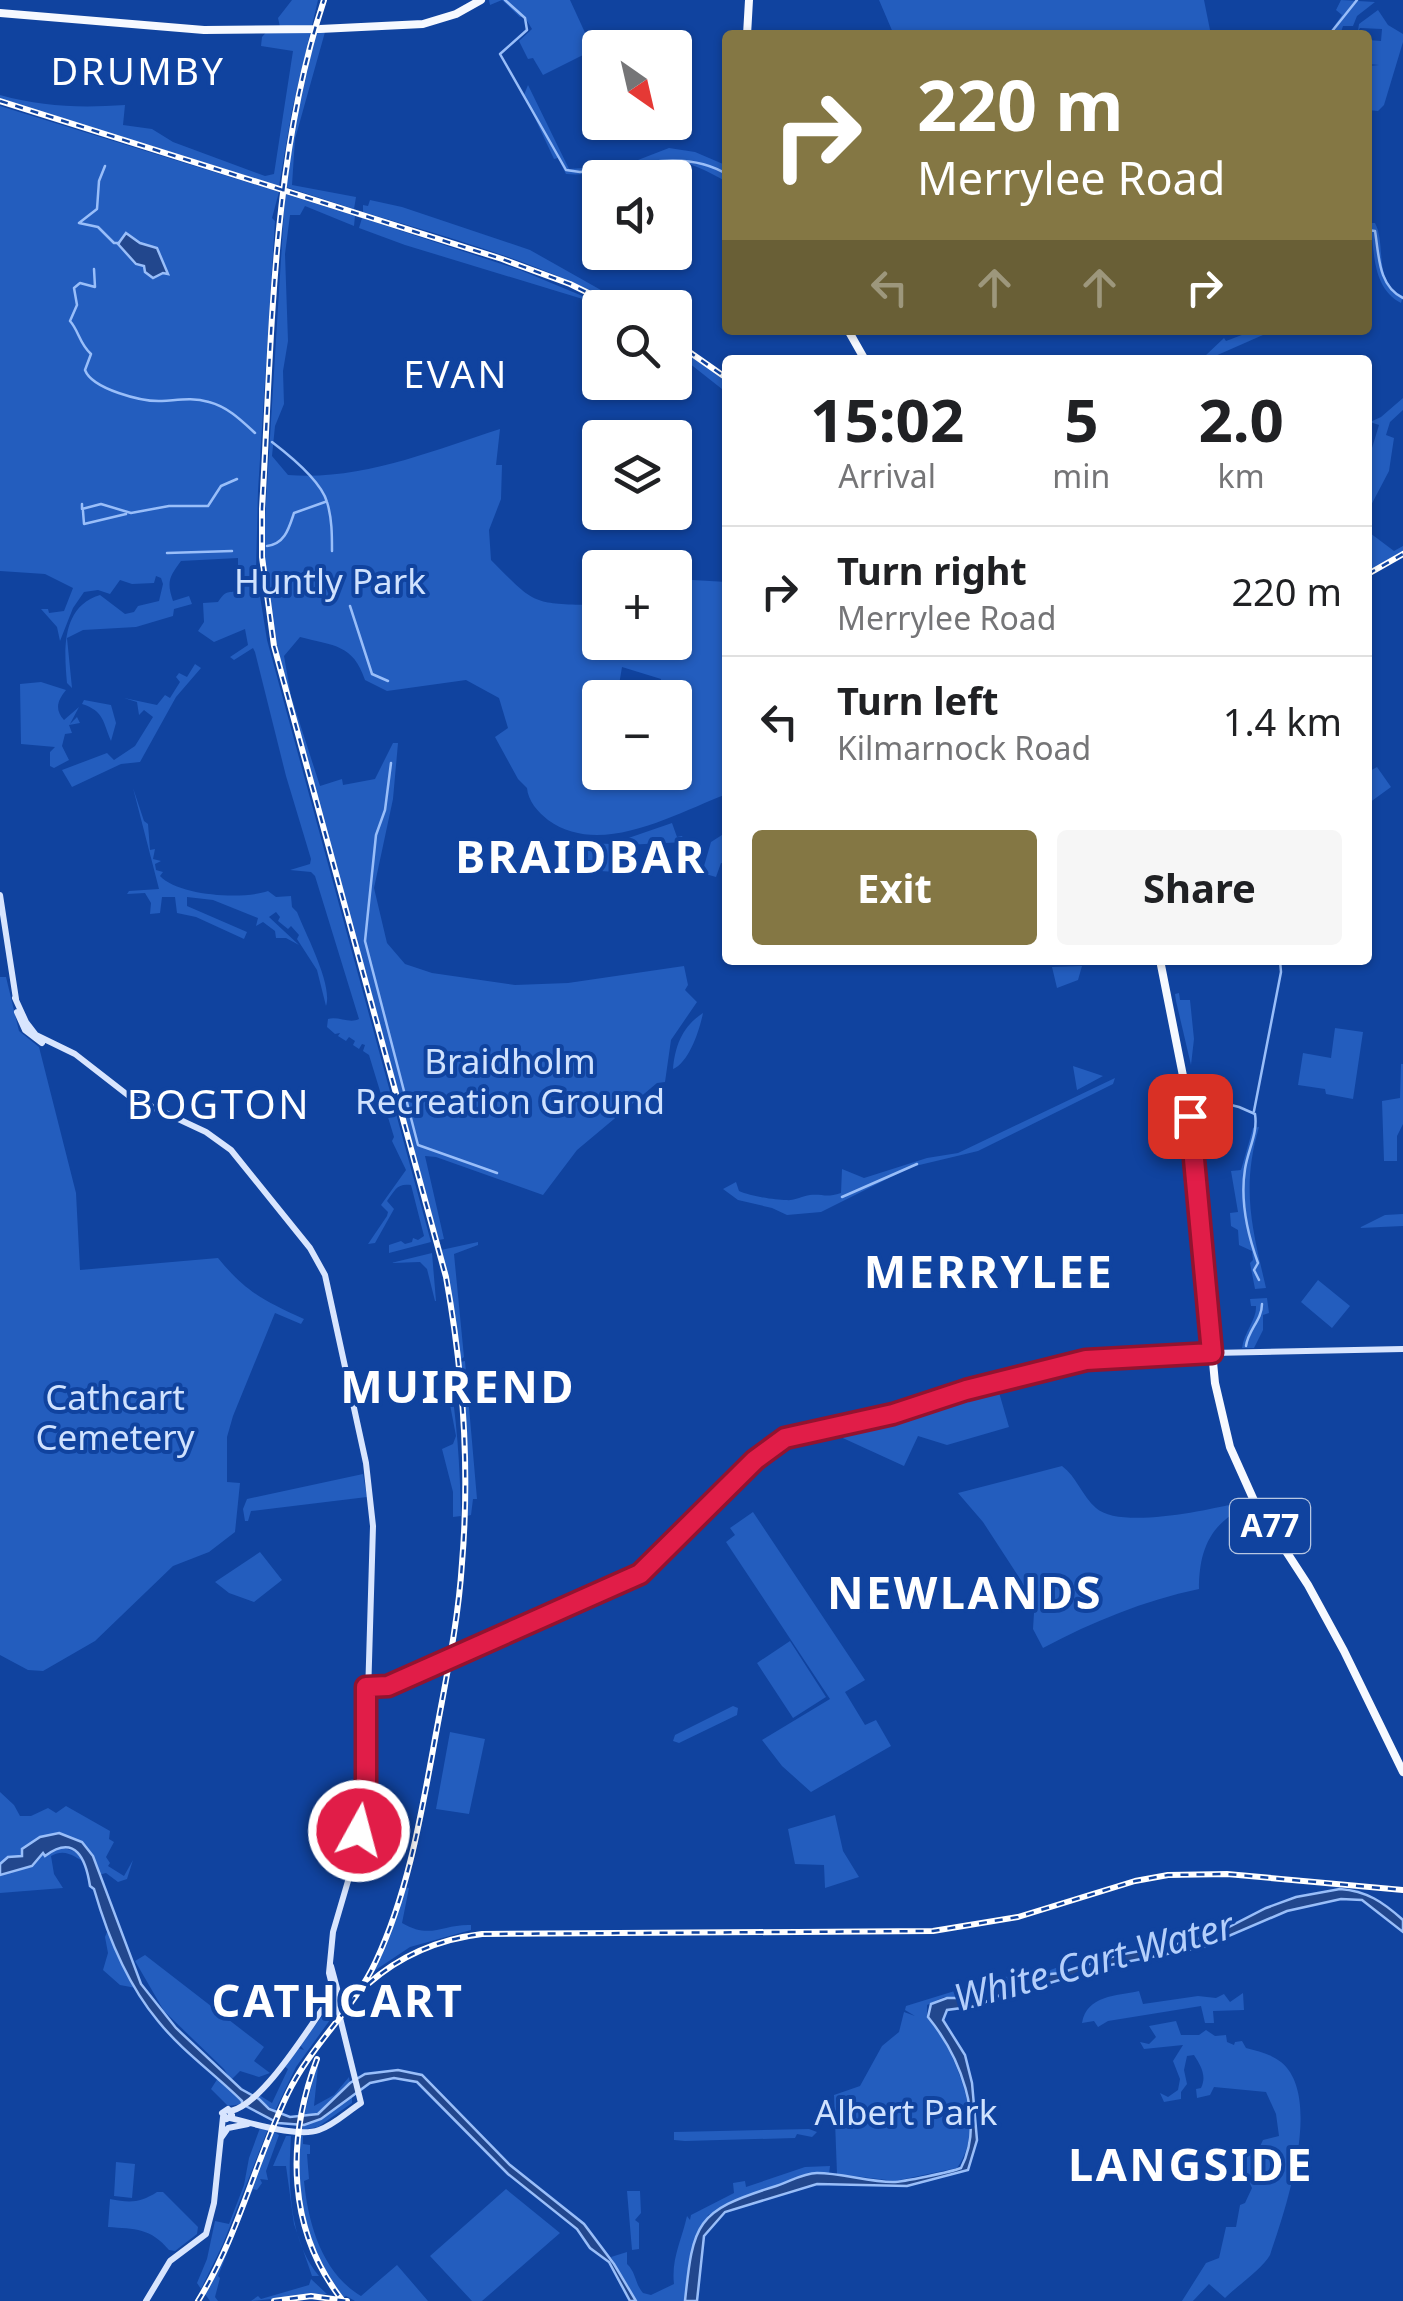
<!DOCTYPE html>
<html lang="en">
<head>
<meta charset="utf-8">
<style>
  :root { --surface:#fff; --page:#f6f6f6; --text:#202124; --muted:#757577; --line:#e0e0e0; --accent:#847744 }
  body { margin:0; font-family:"Noto Sans",sans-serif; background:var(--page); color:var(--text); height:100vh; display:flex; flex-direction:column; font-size:38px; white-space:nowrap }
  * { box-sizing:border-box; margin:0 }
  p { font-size:32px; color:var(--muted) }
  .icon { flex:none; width:55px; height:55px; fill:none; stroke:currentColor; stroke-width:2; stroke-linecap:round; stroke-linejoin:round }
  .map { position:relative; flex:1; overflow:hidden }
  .drawer { position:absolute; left:722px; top:355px; width:650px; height:610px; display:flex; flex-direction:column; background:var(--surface); border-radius:10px; box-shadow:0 2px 8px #0004 }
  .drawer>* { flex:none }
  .guide { position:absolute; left:722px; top:30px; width:650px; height:305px; border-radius:10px; box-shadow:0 2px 8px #0004; background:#847744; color:#fff; overflow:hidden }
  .needle { width:65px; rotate:146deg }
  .buttons { position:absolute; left:582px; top:30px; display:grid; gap:20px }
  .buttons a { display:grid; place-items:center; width:110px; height:110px; border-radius:10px; background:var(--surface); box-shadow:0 2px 8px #0004; font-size:50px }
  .pin { position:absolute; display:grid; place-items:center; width:85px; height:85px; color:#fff; margin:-42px; border-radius:20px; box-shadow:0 5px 15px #0006 }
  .me { position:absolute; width:110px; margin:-55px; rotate:7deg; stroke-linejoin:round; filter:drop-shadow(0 0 8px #0008) }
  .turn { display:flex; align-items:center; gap:35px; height:210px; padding:0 30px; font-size:45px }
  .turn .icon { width:130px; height:130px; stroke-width:2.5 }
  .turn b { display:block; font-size:70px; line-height:85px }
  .lanes { display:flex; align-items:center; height:95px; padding:0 30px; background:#0003; justify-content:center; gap:50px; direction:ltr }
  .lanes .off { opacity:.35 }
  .eta { display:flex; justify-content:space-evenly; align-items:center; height:170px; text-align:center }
  .eta b { font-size:60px; font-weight:700; line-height:70px }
  .cta { display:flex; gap:20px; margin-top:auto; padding:20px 30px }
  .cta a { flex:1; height:115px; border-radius:10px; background:var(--accent); color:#fff; font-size:40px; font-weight:700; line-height:115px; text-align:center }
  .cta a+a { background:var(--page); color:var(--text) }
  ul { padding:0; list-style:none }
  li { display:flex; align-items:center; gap:30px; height:130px; padding:0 30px; border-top:2px solid var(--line) }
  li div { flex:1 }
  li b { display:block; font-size:38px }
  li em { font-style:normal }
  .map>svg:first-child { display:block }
  .green { fill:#235dbe; fill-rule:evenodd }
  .water { fill:#22478d; stroke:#99bef9; stroke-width:2.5 }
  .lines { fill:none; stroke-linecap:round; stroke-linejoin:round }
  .stream { stroke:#99bef9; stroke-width:2.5 }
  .secondary { stroke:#d8e5fe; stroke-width:6 }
  .primary { stroke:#f6f9ff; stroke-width:8 }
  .rail-casing { stroke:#fff; stroke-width:6 }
  .rail { stroke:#10439f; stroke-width:2.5; stroke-dasharray:8; stroke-linecap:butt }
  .route-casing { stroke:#92132f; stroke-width:25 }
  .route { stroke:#e11d48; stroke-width:18 }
  .labels { text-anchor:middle; stroke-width:8; stroke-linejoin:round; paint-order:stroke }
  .shield { fill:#10439f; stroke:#b7c7e2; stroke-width:2.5 }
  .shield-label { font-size:32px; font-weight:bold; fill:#fff }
  .park-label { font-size:35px; fill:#d0e2fe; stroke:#10439f }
  .neighbourhood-label { font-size:38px; letter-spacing:2.5px; fill:#fff; stroke:#10439f }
  .water-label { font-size:38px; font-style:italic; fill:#b4cffb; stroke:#10439f }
  .quarter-label { font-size:40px; letter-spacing:2.5px; fill:#fff; stroke:#10439f }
  .district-label { font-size:45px; font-weight:bold; letter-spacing:2.5px; fill:#fff; stroke:#10439f }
</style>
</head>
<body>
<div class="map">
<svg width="1403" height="2301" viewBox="0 0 1403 2301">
  <rect width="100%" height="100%" fill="#10439f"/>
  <path class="green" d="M292,0H318L292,110L279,186L0,99V95C43,107 81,108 125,105L123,125L152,129L173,142L265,176L274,174L293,51L261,46L262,37L270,28L280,27L278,18Z
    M489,0H570L593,50L543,75L533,58L528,59L519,41L532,29L524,16L520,17L502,0L490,5Z
    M879,0H1204L1211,35H894Z
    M1341,0L1375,2L1357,16L1353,26H1343L1340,35H1328L1342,15L1336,10Z
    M1378,10L1388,25L1403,34V42L1384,105L1378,111L1368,110V66L1379,65L1368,64V40L1381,41L1382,29L1360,28L1358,31L1359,24Z
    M316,32H325L295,139L292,185L356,197L354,209L286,187L296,122Z
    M528,85L569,169L625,165L669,148L695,152L723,164L727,157V182C714,175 699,166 684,163C649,156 604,178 566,174L558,158L554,159L524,95Z
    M0,106L279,192L272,218L275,221L258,491L256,571L267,640L431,1242L389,1253V1245L401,1241L405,1244L412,1242L413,1238L418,1240L424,1236L411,1185C397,1183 395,1190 387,1201L394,1209L375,1243L368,1244L387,1216L388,1212L381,1205L406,1170L392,1141L394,1137L369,1055L363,1051L365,1045L362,1044L359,1049L353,1045L355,1041L349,1037L346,1041L338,1036L340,1033L335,1034L327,1027L328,1019C338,1016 350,1024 359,1019L315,876L311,872L290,870L310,864L311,859L286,776L255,652L253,648L234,660L230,657L248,645L245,629L214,642L198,631L204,622L203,603L218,602C226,590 227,593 238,591V558L181,561C170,576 166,581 173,601L189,596L192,604L174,609L173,616L136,627L83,630L67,638L72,688L67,683C64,650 61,607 100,595L125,614L134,612L138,606L159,601L163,584L161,578L156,576L154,583L132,584L120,580L110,594L98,590L84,592L73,608L60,641L57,627L41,609H48L49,613L64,611L73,588L45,574L0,571Z
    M285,194L355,216L354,226L305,206L300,215H290L285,254L288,341L283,371L284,404L275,426L272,456L288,475C360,481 432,451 500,429L496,465H502L501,499L489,530L491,560C535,604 531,604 594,605L600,602V642H675V579L727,582V794C674,814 601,858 548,820C538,812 528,801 527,788L518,779L495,737L508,728L499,698L466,680L387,691L365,680C353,644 334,646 300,637L284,656L291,696L320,786L342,779L343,785L375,779L393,743H398L393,799L374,888L387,943L405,964L432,973L515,985L568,983L684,966L688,985L685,990L697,1002L671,1040L665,1082L657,1083L577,1150L543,1195L436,1157L425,1156L444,1239L439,1240L284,675L274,633L263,551ZM622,667L661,679L658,697L675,698V772H600V698L617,697Z
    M370,200L402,207L530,250L631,307H623C542,263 451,238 363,212V205L368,206Z
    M362,218L520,270L609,307L405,245L359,228Z
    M1371,223H1375C1387,246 1372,281 1403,296L1401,303C1372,288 1374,251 1371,223Z
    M1255,330H1274L1213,357L1205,356L1224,338L1226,341Z
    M675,345L727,381V393L675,352Z
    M1403,398V410L1390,422L1386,435L1394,438L1389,471L1368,511L1370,533L1394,551L1403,546V553L1368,572V560L1371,556L1368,551V477L1371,463L1368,447L1372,448L1379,425L1370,422L1381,417Z
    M195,664L201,668L176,697L140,762L121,764L72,787L62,770L107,753L114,760L135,746L153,717L144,710L139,715L137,702L124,698L157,705L165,695L170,698L180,682L176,677L179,673L187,677Z
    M41,682L66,690C58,700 54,709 64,720L79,707L70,724L77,717L80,723L69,725L72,733L65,734L62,746L69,760L54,768L50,766V752L55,747L21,744L20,684Z
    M84,700L111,705L116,723L111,741C103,722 104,711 82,704Z
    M1377,767L1391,787L1369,803L1368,772Z
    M133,788L144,821L148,824L150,850L155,849L153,859L161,861L155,864L156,870L163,872L160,876C179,896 243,900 268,891L276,897L291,896L292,907L297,912C306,935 333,985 326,1006L317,970L297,939L299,935L291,926L288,929L278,921L280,917L276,912L269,917L299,945L286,938H276L275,931L263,922L256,926L258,918L213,900L187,897V906L247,932L244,939L196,917L177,913L175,897H162L160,913L150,914L151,903L145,893L127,894L129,891L159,889Z
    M672,823L677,837L682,836L685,842L625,845L614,855L616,872L600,871V860H576V847L569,848L566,865L560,858V847L564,842L611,844Z
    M722,835L727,850V864L721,863L716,877L702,873L711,842Z
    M1082,966L1078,980L1057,988L1052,967Z
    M0,977H6L19,1031L39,1047L76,1193L80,1270L218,1258C246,1292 264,1301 304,1319L301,1324L275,1313L233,1416L227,1437V1482L240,1483L235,1532L209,1552L173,1566L95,1641L43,1671L28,1670L0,1655Z
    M1179,993L1180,1000H1190L1194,1039L1191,1065L1176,1001L1175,994Z
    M703,1013C699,1033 688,1063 673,1069C675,1045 683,1026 703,1013Z
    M1335,1028L1363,1032L1353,1099L1326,1094L1325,1089L1298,1085L1303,1053L1331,1058Z
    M1401,1064H1403V1124L1397,1136V1161H1384L1382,1101L1400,1098Z
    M1073,1066L1103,1076L1077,1090Z
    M1115,1078L1113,1084L978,1151L911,1167L821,1212L787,1215L772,1208L738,1200L723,1189L736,1182L739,1191C750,1196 775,1200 786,1200C794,1201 802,1196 810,1195C824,1194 826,1198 841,1193L842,1169L864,1178L927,1158L958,1153Z
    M1259,1127C1241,1188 1252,1228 1266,1288L1255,1289L1250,1263L1253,1260L1252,1251L1239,1245L1238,1230L1231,1226L1230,1213L1238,1212L1231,1171L1241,1170L1253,1128Z
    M1403,1214V1226L1359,1228L1385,1215Z
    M478,1242V1245L454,1254L464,1357L460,1360L441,1250Z
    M432,1253L436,1301H435L427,1269L420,1262L391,1263Z
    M1318,1280L1350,1306L1332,1328L1301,1302Z
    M1267,1298L1269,1313L1263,1315V1330L1254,1348H1242C1244,1332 1257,1319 1256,1306H1251L1250,1299Z
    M465,1361L477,1499H473L471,1515L467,1516L460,1362Z
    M448,1367C457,1417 460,1466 461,1516L453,1517V1492L442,1449L453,1444L456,1436L443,1368Z
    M998,1389L1009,1427L947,1445L918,1436L904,1466L834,1434Z
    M1062,1466C1076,1476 1082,1496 1096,1508C1119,1529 1203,1511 1233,1504L1238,1511C1207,1528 1199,1556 1199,1589C1143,1601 1094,1621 1043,1648L1033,1629L1034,1613L1022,1582L983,1522L958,1493Z
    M363,1474L367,1497L251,1511L248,1521H245L243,1509L247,1499Z
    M753,1512L865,1680L845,1692L865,1725L876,1720L891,1746L811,1792L782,1766L762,1740L830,1699L726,1542L735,1535L730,1528Z
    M260,1552L282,1580L254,1602L229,1593L215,1582Z
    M790,1641L826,1697L793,1718L757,1663Z
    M733,1706L738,1708L737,1715L679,1743L673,1741L675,1735Z
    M450,1732L485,1739L469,1814L436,1809Z
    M0,1792L14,1805L20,1816H31L48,1808L56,1813L66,1806L110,1831L109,1839L114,1842L106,1857L110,1863L108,1866L124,1876L133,1860L127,1879L118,1882L106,1873L94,1876L90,1856L45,1838L39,1860L43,1852L45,1855L61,1847L80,1853L87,1862C75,1859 67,1847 51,1856L54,1874L63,1888L0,1893Z
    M835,1815L843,1851L859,1877L825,1888L824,1865L795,1864L788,1829Z
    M403,1887L409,1888L402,1923C431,1940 442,1924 471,1925V1930L410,1947L371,1973Z
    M107,1932L109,1933L136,1988L120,1985L103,1970L108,1953L105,1937Z
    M145,1955L264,2047L254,2061L270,2073L259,2077L240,2071L231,2080L224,2069L164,2011L135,1961Z
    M1066,1964L1068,1970L1050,1978L1013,1979L961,1998L944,1997L927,2005V2014C954,2052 989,2125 957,2168L895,2181L837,2174L834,2095L860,2086L882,2046L899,2032L904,2012L915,2016L905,2010L906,2006L1000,1977L1035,1976Z
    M1139,1991L1143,2004L1198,1996L1216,1998L1224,1994L1230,2002L1243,1993L1244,2010L1213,2011L1214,2023H1205L1201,2006L1108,2021L1098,2027L1094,2021L1082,2023C1087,1995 1116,1996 1139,1991Z
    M330,2006L335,2013L296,2067L275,2111L257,2098L259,2095L272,2103L288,2069L284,2066L298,2048L304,2050L300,2045Z
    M1176,2021L1181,2035H1199L1206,2030L1215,2036L1226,2035L1227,2042L1234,2045L1235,2042L1242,2041L1246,2048C1258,2051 1271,2054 1281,2062C1324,2097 1285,2211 1270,2255C1263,2268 1237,2286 1225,2298L1209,2284L1193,2301H1182L1206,2263L1219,2258L1226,2227H1236L1240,2205L1245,2203L1252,2188L1236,2154L1248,2150L1255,2157L1263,2140L1279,2136L1276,2114L1266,2092L1214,2087L1210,2095L1197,2098L1196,2089L1201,2088C1207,2076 1201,2066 1194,2055L1187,2056L1184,2070L1187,2084L1181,2092V2099L1164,2102L1160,2093L1168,2097L1178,2090L1180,2079L1173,2061L1183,2045L1144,2049L1140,2042L1149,2044L1156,2037L1149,2026Z
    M319,2057L314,2106L334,2095L349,2077L350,2083L318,2114L304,2115Z
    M218,2078L243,2102L242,2104L228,2106L211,2089Z
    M352,2094V2103L318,2127L302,2130L303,2125L321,2119Z
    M260,2128L268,2129L223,2244L201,2289L197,2283L207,2259L215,2221L229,2224L244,2185L249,2158Z
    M809,2129L817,2132L812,2137L797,2134L795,2138L685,2141L674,2140V2132Z
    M273,2131L279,2135L266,2171L268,2180L260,2179L262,2183L257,2190L253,2189L218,2276L220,2278L215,2297L218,2301H210L205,2294Z
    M286,2136H291C288,2181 288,2239 319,2276H312L294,2224L286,2166H273Z
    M300,2136H303V2144L310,2145V2154H307L309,2179L304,2181C308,2223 322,2273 361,2296L397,2265L428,2301H355L346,2296L343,2298C305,2250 293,2197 300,2136Z
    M116,2162L135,2164L132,2198L114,2196Z
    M830,2166L829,2174L795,2178L708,2215L689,2259L685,2301H637L611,2257L627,2252V2264C636,2272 635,2284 643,2293L651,2295L674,2284C671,2259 682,2239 687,2216L690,2220L691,2215L734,2193L733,2183L745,2181L746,2187L805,2167Z
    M506,2189L560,2233L482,2301H472L430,2256Z
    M627,2191H640L641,2213L635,2220L639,2223V2249L632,2250Z
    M157,2192H163L198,2227L197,2234L175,2251L169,2250C151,2228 135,2229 108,2227L110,2199C130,2203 140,2203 157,2192Z
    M311,2279L327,2294L251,2301L258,2296L261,2299L309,2285Z"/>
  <path class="water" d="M126,233L140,243L157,248L168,274L163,273L153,278L145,272L144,266L136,264L118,244Z
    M59,1833L82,1842L93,1856L141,1984L176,2028L241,2089L259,2099L269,2109L290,2117L318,2114L350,2083L365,2074L398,2070L422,2075L510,2165L584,2224L614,2264L636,2301H630L609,2262L590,2248L577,2229L508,2174L417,2082L394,2078L370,2083L321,2119L304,2125L278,2123L242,2104V2101C215,2074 182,2051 158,2021C127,1984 107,1934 94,1889L90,1886C86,1860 76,1833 45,1856L43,1853L32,1866L0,1875V1864L8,1857L22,1856V1849L40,1837Z
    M1340,1889C1367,1891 1383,1902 1403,1920V1932L1362,1900L1341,1899L1287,1911L1203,1947L1110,1965L1036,1987L1013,1989L977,2006L947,2010L943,2020L965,2055L972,2083L977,2140L968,2170L907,2186L817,2184L725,2212L704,2236L697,2301H685C693,2223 696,2211 773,2187C788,2183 802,2173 817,2173C842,2173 868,2182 893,2182C903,2182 951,2172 961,2168C986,2119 959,2055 928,2017L931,2004L947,1998H963L1013,1978L1060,1973L1118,1955L1174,1945L1217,1933L1266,1908L1296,1897Z"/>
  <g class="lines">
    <path class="stream" d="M505,0L525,18L527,30L500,54L566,170L580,172C628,167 685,147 728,175
      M1329,35L1357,0
      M105,166L99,181L97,209L79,223L98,227L114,243H119
      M1368,230L1375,231C1379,255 1378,286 1403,298
      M94,269L95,287L80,283L74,288L77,305L70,321C79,331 79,343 91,354L85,370C92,389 142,402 162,401C179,400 192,397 209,402C228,407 241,420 255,433
      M272,442C289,455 321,481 327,502C332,518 332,535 332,551
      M82,504V509L101,504L131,513L169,506H208L221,486L237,479
      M83,511L84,524L126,514
      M267,546C285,544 289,528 294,513L325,502
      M167,553L232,551
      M350,606L372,674L388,681
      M391,763L385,810L376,835L365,941L418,1145L497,1173
      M1195,1096L1239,1107L1255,1114C1258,1134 1248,1149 1245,1169C1240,1201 1247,1233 1258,1263L1254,1270L1259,1280
      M1254,1111L1281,972L1280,960
      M842,1197L917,1164
      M1246,1346C1248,1330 1262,1320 1262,1304"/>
    <path class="secondary" d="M0,895L16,999
      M15,998L26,1022L36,1035L75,1054L129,1096L206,1132L231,1150L310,1248L325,1275L366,1463L373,1526L365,1797L353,1864L333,1932L329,1973L361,2103C347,2112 334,2125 319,2130C298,2138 252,2123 230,2118
      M17,1012L25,1030L42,1043
      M366,1687H388L640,1574L767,1450L793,1435L893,1414L967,1390L1094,1359L1212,1353L1403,1349
      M366,1705L387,1687
      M331,1966L342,2007
      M228,2109L232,2115L227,2119L222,2113Z
      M231,2111C264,2103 308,2028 329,2000L336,1999
      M221,2138L228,2128L248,2124
      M146,2301L170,2261L206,2234L214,2203L223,2117"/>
    <path class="primary" d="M0,13L204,30L320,29L423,24L456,14L481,0
      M747,35L749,0
      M848,330L865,360
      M1160,960L1188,1101L1215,1383L1230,1447L1256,1505L1308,1585L1344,1651L1403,1772"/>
    <g class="rail-casing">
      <path id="rail" d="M0,101L502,259L570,284L619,308
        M675,342L728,379
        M1368,574L1403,554
        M368,1984C401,1955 440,1939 482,1934L933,1931L1018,1917L1135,1881L1168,1875L1227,1874L1403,1890
        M317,2059C286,2141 287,2231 343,2301
        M198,2301C238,2237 255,2161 288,2093C311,2045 354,2009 376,1961C407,1895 420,1821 433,1750C444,1688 458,1626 462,1563C470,1468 463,1371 446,1277L274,646L262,557V509C272,342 271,159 324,0
        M274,2301L311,2296L347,2301"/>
    </g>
    <use href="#rail" class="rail"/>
  </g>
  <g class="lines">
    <g class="route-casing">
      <path id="route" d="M359,1831L366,1786V1687L388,1686L640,1574L755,1460L785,1438L893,1414L966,1390L1086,1360L1212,1353L1190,1116"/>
    </g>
    <use href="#route" class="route"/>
  </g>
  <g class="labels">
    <rect class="shield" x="1230" y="1499" width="80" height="54" rx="8"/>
    <g class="shield-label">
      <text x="1270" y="1537">A77</text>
    </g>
    <g class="park-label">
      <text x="330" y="594">Huntly Park</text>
      <text x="510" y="1074">Braidholm<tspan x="510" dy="40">Recreation Ground</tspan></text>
      <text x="115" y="1410">Cathcart<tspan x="115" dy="40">Cemetery</tspan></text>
      <text x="906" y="2125">Albert Park</text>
    </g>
    <g class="neighbourhood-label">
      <text x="138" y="85">DRUMBY</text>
      <text x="456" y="388">EVAN</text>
    </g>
    <g class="water-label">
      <text transform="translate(1094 1962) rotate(-15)" y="13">White Cart Water</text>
    </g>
    <g class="quarter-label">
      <text x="219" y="1119">BOGTON</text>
    </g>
    <g class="district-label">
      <text x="581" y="873">BRAIDBAR</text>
      <text x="989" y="1288">MERRYLEE</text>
      <text x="458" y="1403">MUIREND</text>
      <text x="965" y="1609">NEWLANDS</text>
      <text x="338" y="2017">CATHCART</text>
      <text x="1191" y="2181">LANGSIDE</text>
    </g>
  </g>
</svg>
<div class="buttons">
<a><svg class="needle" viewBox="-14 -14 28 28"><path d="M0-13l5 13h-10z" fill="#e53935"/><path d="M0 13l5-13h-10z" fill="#757577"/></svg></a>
<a><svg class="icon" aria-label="sound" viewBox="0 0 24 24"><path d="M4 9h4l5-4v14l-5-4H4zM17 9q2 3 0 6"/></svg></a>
<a><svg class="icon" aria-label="search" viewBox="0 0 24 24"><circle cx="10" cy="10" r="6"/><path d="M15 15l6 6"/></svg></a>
<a><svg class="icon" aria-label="layers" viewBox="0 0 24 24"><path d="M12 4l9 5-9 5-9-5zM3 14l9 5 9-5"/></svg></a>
<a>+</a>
<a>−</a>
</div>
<div class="pin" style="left:1190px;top:1116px;background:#d93025"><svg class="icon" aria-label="arrive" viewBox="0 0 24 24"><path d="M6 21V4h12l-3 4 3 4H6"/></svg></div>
<svg class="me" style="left:359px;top:1831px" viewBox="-20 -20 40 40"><circle r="17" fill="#e11d48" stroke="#fff" stroke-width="3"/><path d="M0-11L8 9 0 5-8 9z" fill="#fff"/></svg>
<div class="guide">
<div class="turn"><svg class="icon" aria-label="right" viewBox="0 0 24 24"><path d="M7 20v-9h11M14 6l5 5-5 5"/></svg><div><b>220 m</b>Merrylee Road</div></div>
<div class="lanes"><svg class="icon off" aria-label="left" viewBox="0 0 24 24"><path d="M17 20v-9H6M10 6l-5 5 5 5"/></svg><svg class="icon off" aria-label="ahead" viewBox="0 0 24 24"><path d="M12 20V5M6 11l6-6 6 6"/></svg><svg class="icon off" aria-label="ahead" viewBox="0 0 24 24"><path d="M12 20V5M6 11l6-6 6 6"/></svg><svg class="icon" aria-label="right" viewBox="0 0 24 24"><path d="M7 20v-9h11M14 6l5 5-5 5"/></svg></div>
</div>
<section class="drawer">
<div class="eta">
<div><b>15:02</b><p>Arrival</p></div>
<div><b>5</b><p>min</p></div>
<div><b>2.0</b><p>km</p></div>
</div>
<ul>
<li><svg class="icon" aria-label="right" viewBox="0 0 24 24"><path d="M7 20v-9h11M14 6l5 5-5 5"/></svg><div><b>Turn right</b><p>Merrylee Road</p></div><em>220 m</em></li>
<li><svg class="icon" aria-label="left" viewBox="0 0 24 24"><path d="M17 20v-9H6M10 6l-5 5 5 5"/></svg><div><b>Turn left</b><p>Kilmarnock Road</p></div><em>1.4 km</em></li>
</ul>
<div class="cta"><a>Exit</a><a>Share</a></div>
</section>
</div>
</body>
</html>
